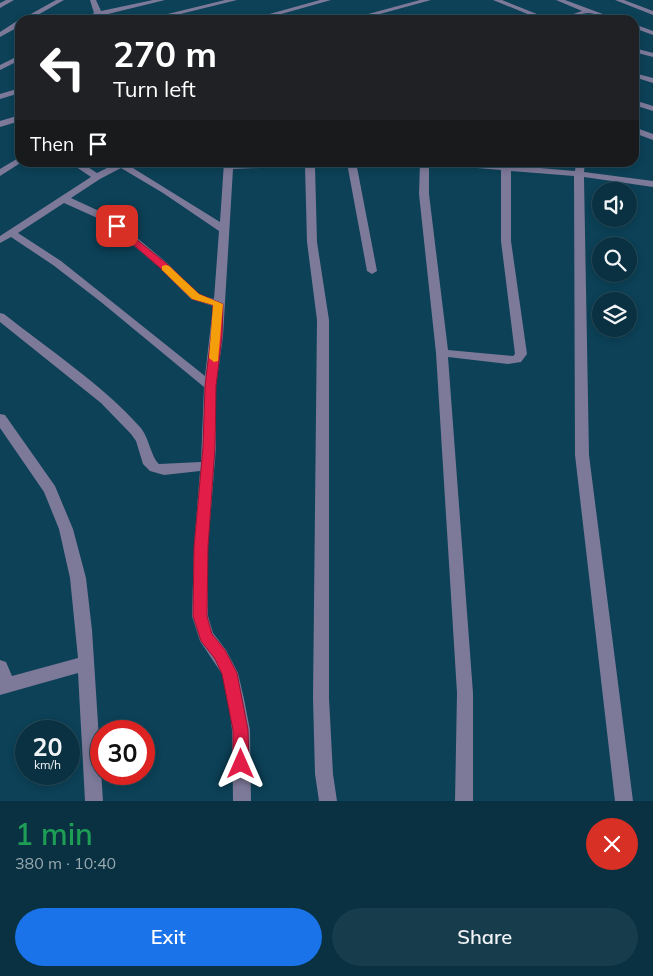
<!DOCTYPE html>
<html lang="en">
<head>
<meta charset="utf-8">
<style>
  :root { --surface:#093141; --page:#173d4c; --text:#f1f3f6; --muted:#99a9b1; --line:#294c5a; --accent:#1a73e8 }
  body { margin:0; font-family:Mulish,sans-serif; background:var(--page); color:var(--text); height:100vh; display:flex; flex-direction:column; font-size:19px; white-space:nowrap }
  * { box-sizing:border-box; margin:0 }
  p { font-size:16px; color:var(--muted) }
  .icon { flex:none; width:28px; height:28px; fill:none; stroke:currentColor; stroke-width:2; stroke-linecap:round; stroke-linejoin:round }
  .map { position:relative; height:801px; overflow:hidden }
  .sheet { display:flex; flex-direction:column; background:var(--surface); flex:1 }
  .sheet>* { flex:none }
  .guide { position:absolute; left:15px; top:15px; width:624px; height:152px; border-radius:15px; box-shadow:0 2px 8px #0003,0 0 0 1px var(--line); background:#202124; color:#fff; overflow:hidden }
  .fabs { position:absolute; left:592px; top:182px; display:grid; gap:10px }
  .fabs a { display:grid; place-items:center; width:45px; height:45px; border-radius:50%; background:var(--surface); box-shadow:0 2px 8px #0003,0 0 0 1px var(--line); font-size:25px }
  .speed { position:absolute; left:15px; top:720px; display:flex; gap:10px; font-size:25px; font-weight:700; text-align:center }
  .speed>* { display:grid; place-content:center; width:65px; height:65px; border-radius:50%; background:var(--surface); box-shadow:0 2px 8px #0003,0 0 0 1px var(--line); line-height:1 }
  .speed small { font-size:12px; font-weight:400 }
  .speed .limit { border:8px solid #d22; background:#fff; color:#111 }
  .pin { position:absolute; display:grid; place-items:center; width:42px; height:42px; color:#fff; margin:-21px; border-radius:10px; box-shadow:0 2px 8px #0006 }
  .me { position:absolute; width:55px; margin:-28px; rotate:0deg; stroke-linejoin:round; filter:drop-shadow(0 0 4px #0008) }
  .turn { display:flex; align-items:center; gap:18px; height:105px; padding:0 15px; font-size:22px }
  .turn .icon { width:65px; height:65px; stroke-width:2.5 }
  .turn b { display:block; font-size:35px; line-height:42px }
  .then { display:flex; align-items:center; height:48px; padding:0 15px; background:#0003; gap:10px; font-size:19px }
  .round { display:grid; place-items:center; flex:none; width:52px; height:52px; border-radius:26px; background:var(--page) }
  .headline { display:flex; align-items:center; justify-content:space-between; height:85px; padding:0 15px }
  h1 { font-size:30px; font-weight:600; line-height:38px; color:#1e9e55 }
  .button { display:flex; gap:10px; margin-top:auto; padding:10px 15px }
  .button a { flex:1; height:58px; border-radius:30px; background:var(--accent); color:#fff; font-size:20px; font-weight:600; line-height:58px; text-align:center }
  .button a+a { background:var(--page); color:var(--text) }
  .map>svg:first-child { display:block }
  .lines { fill:none; stroke-linecap:round; stroke-linejoin:round }
  .minor { fill:#7d7999; fill-rule:evenodd }
  .route { fill:#e11d48; stroke:#92132f }
  .slow { fill:#f59e0b }
</style>
</head>
<body>
<div class="map">
<svg width="653" height="801" viewBox="0 0 653 801">
  <rect width="100%" height="100%" fill="#0c4157"/>
  <g class="lines">
    <path class="minor" d="M6,0H14L0,8V3Z
      M56,0H64L29,20H20Z
      M90,0H96L101,11L153,0H165L104,15L108,20H102L97,17L91,20H81L94,13Z
      M225,0H237L156,20H143Z
      M320,0H331L260,20H248Z
      M420,0H431L358,20H346Z
      M493,0H502L552,20H542Z
      M556,0H565L619,20C608,20 595,13 588,13C577,14 568,20 556,20L582,11Z
      M615,0H624L653,11V15Z
      M17,21H20V26L0,37V32Z
      M634,24L653,31V35L634,28Z
      M634,48L653,53V57L634,52Z
      M20,55V60L0,70V65Z
      M634,73L653,78V83L634,77Z
      M20,88V93L0,99V94Z
      M634,100L653,106V111L634,105Z
      M20,115V121L0,127V121Z
      M634,127L653,134V140L634,133Z
      M20,157V162H22L0,176V169Z
      M69,162H80L97,173L119,162H131L128,165L220,222L224,162H356L377,271L372,274L367,271L347,163L315,166L317,242L329,320V698L333,774L337,801H319L315,774L313,698L317,320L307,242L305,166L233,169L223,336L216,386V447L208,547V616L213,633L226,650L238,673L244,699L250,730L251,801H233L232,730L228,699L222,674L200,641L192,616L194,547L200,471L164,475L150,471L143,464L136,441L131,434L101,403L0,322V313L4,314C48,349 103,385 140,427C149,437 151,457 159,464L201,462L204,387L101,302L53,265L11,237L0,243V236L91,177ZM121,168L163,193L219,231L214,299L199,295L167,263L112,217L71,198L100,179ZM64,203L104,221L159,267L191,299L213,306L205,376L61,261L18,233Z
      M420,162H472L575,171L576,162H585L584,172L653,181V187L584,177L589,455L633,801H615L575,455L574,176L511,171V241L527,354L521,362L508,364L448,357L473,693V801H455L457,693L436,353L419,194ZM429,164L501,170V241L515,354L513,356L448,350L429,194Z
      M0,414L5,415L55,486L73,529L86,578L92,630L103,801H85L78,673L0,695V660L6,662L12,676L78,658L70,578L59,529L44,492L0,428Z"/>
  </g>
  <path class="route" d="M117,224L166,263L199,294L223,304L222,336L216,386L215,447L208,547L207,616L212,634L225,650L237,673L248,730L249,764L247,770L241,772L235,770L233,764V730L222,674L215,659L201,641L193,616L194,547L203,447L205,386L211,336L213,305L192,299L159,267L114,228V225Z"/>
  <path class="slow" d="M166,265L169,266L199,294L223,304L218,361L214,362L209,358L213,305L192,299L162,270V266Z"/>
</svg>
<div class="fabs">
<a><svg class="icon" aria-label="sound" viewBox="0 0 24 24"><path d="M4 9h4l5-4v14l-5-4H4zM17 9q2 3 0 6"/></svg></a>
<a><svg class="icon" aria-label="search" viewBox="0 0 24 24"><circle cx="10" cy="10" r="6"/><path d="M15 15l6 6"/></svg></a>
<a><svg class="icon" aria-label="layers" viewBox="0 0 24 24"><path d="M12 4l9 5-9 5-9-5zM3 14l9 5 9-5"/></svg></a>
</div>
<div class="speed"><div>20<small>km/h</small></div><div class="limit">30</div></div>
<div class="pin" style="left:117px;top:226px;background:#d93025"><svg class="icon" aria-label="arrive" viewBox="0 0 24 24"><path d="M6 21V4h12l-3 4 3 4H6"/></svg></div>
<svg class="me" style="left:241px;top:764px" viewBox="-20 -20 40 40"><path d="M0-17L14 15 0 8-14 15z" fill="#e11d48" stroke="#fff" stroke-width="4"/></svg>
<div class="guide">
<div class="turn"><svg class="icon" aria-label="left" viewBox="0 0 24 24"><path d="M17 20v-9H6M10 6l-5 5 5 5"/></svg><div><b>270 m</b>Turn left</div></div>
<div class="then">Then<svg class="icon" aria-label="arrive" viewBox="0 0 24 24"><path d="M6 21V4h12l-3 4 3 4H6"/></svg></div>
</div>
</div>
<section class="sheet">
<div class="headline"><div><h1>1 min</h1><p>380 m · 10:40</p></div><a class="round" style="background:#d93025;color:#fff"><svg class="icon" aria-label="close" viewBox="0 0 24 24"><path d="M6 6l12 12M18 6L6 18"/></svg></a></div>
<div class="button"><a>Exit</a><a>Share</a></div>
</section>
</body>
</html>
